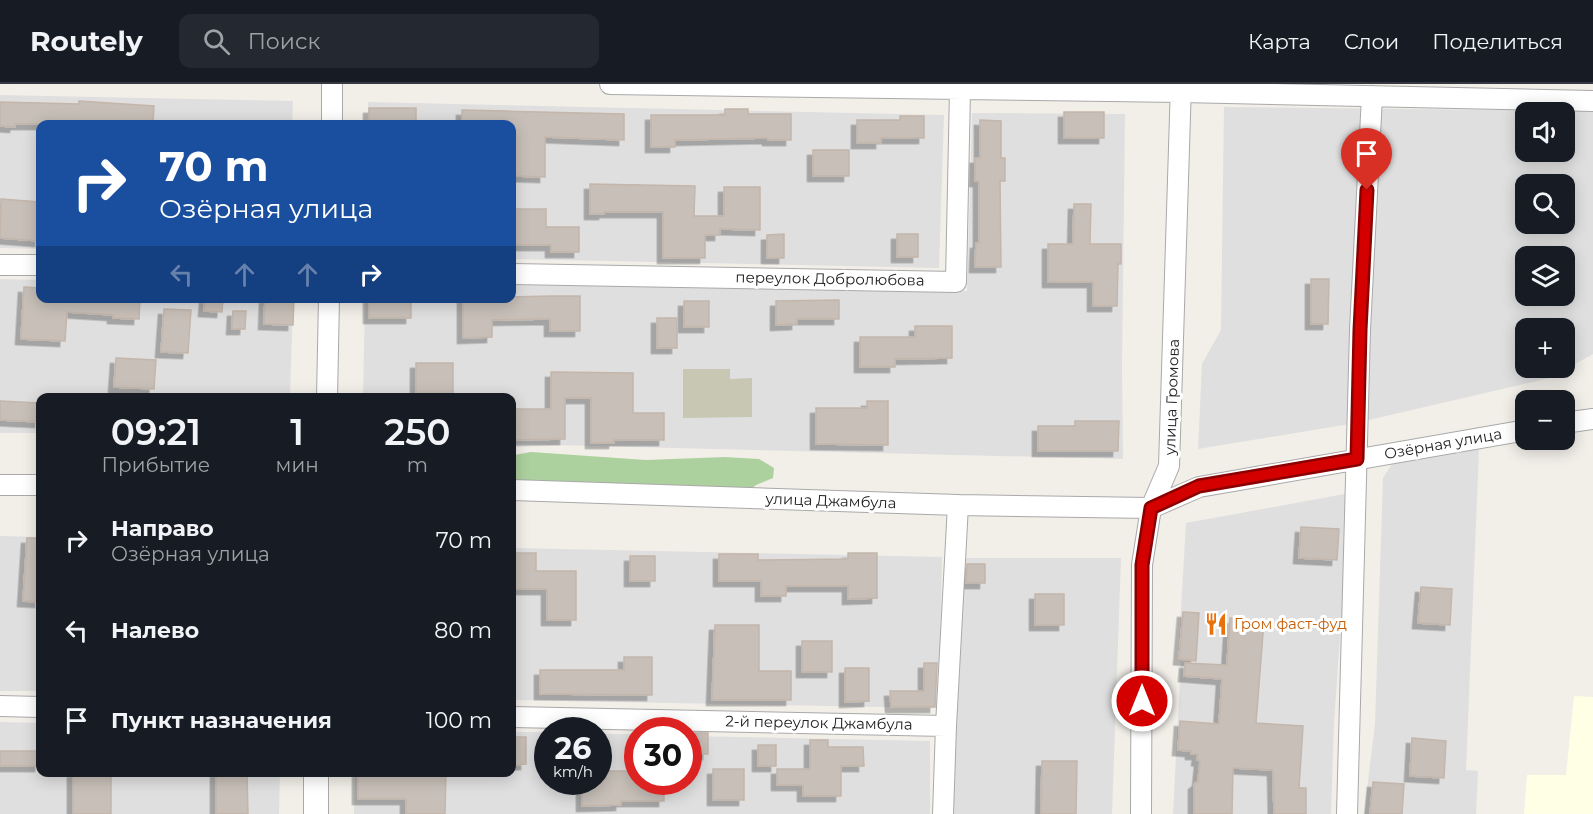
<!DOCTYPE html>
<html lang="ru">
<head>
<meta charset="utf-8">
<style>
  :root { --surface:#171b24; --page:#242831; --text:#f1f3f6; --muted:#9ea1a6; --line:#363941 }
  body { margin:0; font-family:Montserrat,sans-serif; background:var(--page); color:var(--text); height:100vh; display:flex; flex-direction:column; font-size:22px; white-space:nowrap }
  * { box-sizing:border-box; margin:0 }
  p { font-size:20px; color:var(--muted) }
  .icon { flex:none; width:33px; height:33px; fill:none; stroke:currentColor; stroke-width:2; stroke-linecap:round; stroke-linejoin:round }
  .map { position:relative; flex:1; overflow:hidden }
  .side { position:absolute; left:36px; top:309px; width:480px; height:384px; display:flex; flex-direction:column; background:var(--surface); border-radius:12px; box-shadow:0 3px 15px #0003 }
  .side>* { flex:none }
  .banner { position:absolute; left:36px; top:36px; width:480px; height:183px; border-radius:12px; box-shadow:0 3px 15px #0003; background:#1a4fa0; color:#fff; overflow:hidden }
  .tools { position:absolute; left:1515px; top:18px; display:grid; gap:12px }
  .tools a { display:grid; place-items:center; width:60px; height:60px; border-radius:12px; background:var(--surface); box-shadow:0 3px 15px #0003; font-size:30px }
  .speed { position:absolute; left:534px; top:633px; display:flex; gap:12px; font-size:30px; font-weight:700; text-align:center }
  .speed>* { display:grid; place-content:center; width:78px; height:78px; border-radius:50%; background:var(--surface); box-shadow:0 3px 15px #0003; line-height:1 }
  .speed small { font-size:15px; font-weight:400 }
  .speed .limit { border:9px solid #d22; background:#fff; color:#111 }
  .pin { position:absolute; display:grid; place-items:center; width:51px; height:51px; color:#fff; margin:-62px -26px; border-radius:50% 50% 50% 0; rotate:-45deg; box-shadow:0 0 6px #0007 }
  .pin .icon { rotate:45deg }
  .me { position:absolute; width:66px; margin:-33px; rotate:0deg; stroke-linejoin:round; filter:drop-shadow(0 0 4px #0008) }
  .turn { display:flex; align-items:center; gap:21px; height:126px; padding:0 24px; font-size:27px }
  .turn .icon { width:78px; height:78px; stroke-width:2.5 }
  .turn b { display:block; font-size:42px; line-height:51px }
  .lanes { display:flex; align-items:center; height:57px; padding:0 24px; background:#0003; justify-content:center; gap:30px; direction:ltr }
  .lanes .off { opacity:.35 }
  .eta { display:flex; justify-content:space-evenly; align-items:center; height:102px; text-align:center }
  .eta b { font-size:36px; font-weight:600; line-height:42px }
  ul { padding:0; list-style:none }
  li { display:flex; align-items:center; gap:18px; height:90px; padding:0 24px }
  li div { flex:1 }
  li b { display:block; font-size:22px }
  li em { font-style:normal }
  header { display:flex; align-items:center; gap:36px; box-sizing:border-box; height:84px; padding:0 30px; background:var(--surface); border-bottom:2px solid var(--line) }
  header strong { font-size:28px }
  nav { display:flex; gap:33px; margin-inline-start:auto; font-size:21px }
  .search { width:420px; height:54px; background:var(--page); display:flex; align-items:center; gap:15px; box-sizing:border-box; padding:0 21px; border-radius:12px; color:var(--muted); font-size:22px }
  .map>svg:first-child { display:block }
  .residential { fill:#e0dfdf; fill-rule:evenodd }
  .education { fill:#ffffe5 }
  .construction { fill:#c7c7b4 }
  .forest { fill:#add19e }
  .building { fill:#c7bfb8; stroke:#c4b6ab; stroke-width:1.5; filter:url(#shadow) }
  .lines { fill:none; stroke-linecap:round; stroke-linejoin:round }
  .minor-casing { stroke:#a9a9a9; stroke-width:22 }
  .tertiary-casing { stroke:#a9a9a9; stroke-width:26 }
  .minor { stroke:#fff; stroke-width:20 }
  .tertiary { stroke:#fff; stroke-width:24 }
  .route-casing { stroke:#8a0000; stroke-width:15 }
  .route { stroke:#d40000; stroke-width:10 }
  .labels { text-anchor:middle; stroke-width:6; stroke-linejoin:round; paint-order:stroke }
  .street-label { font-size:15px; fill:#222; stroke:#fff }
  .food-label { font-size:15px; fill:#c56008; stroke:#fff; text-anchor:start }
</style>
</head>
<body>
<header>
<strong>Routely</strong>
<div class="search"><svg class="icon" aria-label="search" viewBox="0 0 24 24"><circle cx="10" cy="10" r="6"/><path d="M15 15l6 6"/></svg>Поиск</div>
<nav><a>Карта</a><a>Слои</a><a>Поделиться</a></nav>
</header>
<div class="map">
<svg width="1593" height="730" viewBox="0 0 1593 730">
  <defs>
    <filter id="shadow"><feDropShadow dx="-5.5" dy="5.5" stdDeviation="0" flood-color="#0004"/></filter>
  </defs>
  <rect width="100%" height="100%" fill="#f2efe9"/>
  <path class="residential" d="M0,11L293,17L292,40H40V165L0,164Z
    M368,18L944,31L939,184L512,175V40H368Z
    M1224,23L1593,27V270L1550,294L1356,339L1198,365L1202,280L1221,246ZM1526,28H1564V68H1526ZM1526,100H1564V140H1526ZM1526,172H1564V212H1526ZM1526,244H1564V284H1526Z
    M972,29L1125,30L1122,282L1123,375L512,360V314H363L365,215L512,214V201L967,207Z
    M0,195L40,196V214L293,215L290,313L40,314V349H0Z
    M1479,365L1466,686L1478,687L1476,730H1364L1375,640L1383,394L1394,377Z
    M1350,409L1334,639L1331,730H1173L1181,577L1178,576L1186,439Z
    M0,452L40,453V607H0Z
    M512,464L942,473L939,624L512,616Z
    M962,474H1121L1112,730H952V645Z
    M0,638L40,639V688L280,689L279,730H0Z
    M512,648H547L548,698H598L599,650H637L638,698H688L689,652L930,657V730H354L355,689L512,688Z"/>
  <path class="education" d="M1574,612L1593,613V730H1524L1527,691H1566Z"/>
  <path class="construction" d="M683,285H730V295L752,294V333L683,334Z"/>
  <path class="forest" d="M531,368L646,376L725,373L759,375L774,384L773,394L756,401L750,406L513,398L514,371Z"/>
  <path class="building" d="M79,17L154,22L153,40H15V43L0,42V18L79,20Z
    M369,24H416V40H369Z
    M725,25H748V30H791V56H768V54L675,56V63H651V31H725Z
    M462,26L624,30V56L545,53V93L514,92V52H512V40H462Z
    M1064,28H1104V54H1064Z
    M900,32H924V54H881V59H857V36H900Z
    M980,36L1001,37V74H1005V97H1000L1001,183H975L976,159H979V97H975V74H980Z
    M813,66H849V92H813Z
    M590,100L695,102L694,132H724V103H760V146L720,145V151H705V174H663V128H604V130H590Z
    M1,115L40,118V157L0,154Z
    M1074,120H1091L1090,160H1121V180H1118L1117,222H1093V198H1048V160H1073Z
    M512,125H546V143H579V168H551V161H512Z
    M784,150V174H767V151Z
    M897,150H918V173H897Z
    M1311,195H1329L1328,240H1311Z
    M24,203L40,204V214H140L139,235L113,234V231L67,228L65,257L21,255Z
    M550,212H580V247H550V235L492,236V253L463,254V214Z
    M205,214H223L222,228L204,227Z
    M265,214H294L293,241L264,240Z
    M369,214H411V234H369Z
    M839,216V235H797V240L776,241V217Z
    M684,217H709V243H684Z
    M164,225L191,226L188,269L161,268Z
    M233,227H246L245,245H232Z
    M657,234H677V264H657Z
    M915,242H952V274L895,275V283H860V253H915Z
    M116,274L156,276L154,305L114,303Z
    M416,279H453V313H416Z
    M551,288L633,289V329H664V356H614V359H591V314H565V355L512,356V325H551Z
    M0,317L40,319V338L0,336Z
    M867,317H888V361L816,360V324H867Z
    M1075,337H1119L1118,367H1038V342H1075Z
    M1301,443L1339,445L1337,476L1299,474Z
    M27,454H40V518L23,517Z
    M512,469H536V487H576V536H547V505H512Z
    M848,469H877V514L848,515V502H786V512H761V497H719V470H758V476L848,475Z
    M630,472H655V497H630Z
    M967,480H985V499H966Z
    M1421,503L1452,505L1450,541L1418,539Z
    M1035,510H1064V541H1035Z
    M1183,528L1199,529L1196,577L1179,575Z
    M1230,534L1264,537L1256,639L1303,642L1299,704H1306V730H1274L1273,686L1233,684L1232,730H1194V700L1198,697L1200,677L1197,676L1198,670H1191V667L1178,666L1180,637L1219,640L1222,595L1184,592L1185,579L1227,581Z
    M715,541H759V587H791V616H712Z
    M802,557H832V588H802Z
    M624,573H652V611L540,610V586H624Z
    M924,579H937L935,623H891L890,607H924Z
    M845,584H869V617L845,618Z
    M688,649H708V670H688Z
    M512,653H526V680L512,681Z
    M1412,654L1446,657L1444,694L1410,692Z
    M810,656H828V663H863L864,682H841V712H803V701H777V685H810Z
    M758,661H776V682H758Z
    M0,667H40V682H0Z
    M1042,677H1077L1076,730H1041Z
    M713,685H744V716H713Z
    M598,687H638V698H664V717H621V721L582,722V698H598Z
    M73,688H111V730H73Z
    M216,688H247L248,730H216Z
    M358,688H446L445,730H406V715H358Z
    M1373,698L1404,700L1402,730H1370Z"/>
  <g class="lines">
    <g class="minor-casing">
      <path id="minor" d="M610,0L1181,8L1593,17
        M332,40V0
        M0,181H40
        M512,190L956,198L960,6
        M327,314L329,214
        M1564,339L1593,335
        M0,401H40
        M512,406L958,421L1151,424L1199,403L1526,346
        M0,622L40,623
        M512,633L946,642
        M943,730L946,642L958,421
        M1141,730L1142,481L1151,424L1169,382L1181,0
        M1347,730L1360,246L1372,12"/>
    </g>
    <g class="tertiary-casing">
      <path id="tertiary" d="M316,730V688"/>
    </g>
    <use href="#minor" class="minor"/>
    <use href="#tertiary" class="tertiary"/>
  </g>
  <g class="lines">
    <g class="route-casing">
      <path id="route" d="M1142,617V481L1151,424L1199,402L1357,375L1360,246L1367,106"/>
    </g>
    <use href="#route" class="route"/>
  </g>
  <defs>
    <g id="restaurant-bare" transform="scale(1.8)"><path d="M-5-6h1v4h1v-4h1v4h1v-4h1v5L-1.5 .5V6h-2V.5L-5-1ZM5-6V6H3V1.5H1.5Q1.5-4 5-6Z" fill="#e8710a" stroke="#fff" stroke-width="2.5" paint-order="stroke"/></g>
  </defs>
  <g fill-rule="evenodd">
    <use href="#restaurant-bare" x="1216" y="540"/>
  </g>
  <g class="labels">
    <g class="street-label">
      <text transform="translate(830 195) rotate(1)" y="5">переулок Добролюбова</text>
      <text transform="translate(1172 313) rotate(-88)" y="5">улица Громова</text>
      <text transform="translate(1443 360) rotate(-10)" y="5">Озёрная улица</text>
      <text transform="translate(831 417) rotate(2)" y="5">улица Джамбула</text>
      <text transform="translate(819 639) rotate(1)" y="5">2-й переулок Джамбула</text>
    </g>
    <g class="food-label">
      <text x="1234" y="545">Гром фаст-фуд</text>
    </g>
  </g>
</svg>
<div class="tools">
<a><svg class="icon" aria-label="sound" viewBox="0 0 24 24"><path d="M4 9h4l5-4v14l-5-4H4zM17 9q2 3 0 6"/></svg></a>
<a><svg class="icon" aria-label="search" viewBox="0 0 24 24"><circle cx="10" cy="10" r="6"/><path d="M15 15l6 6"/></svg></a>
<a><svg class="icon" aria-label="layers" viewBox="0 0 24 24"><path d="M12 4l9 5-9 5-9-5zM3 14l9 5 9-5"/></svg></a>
<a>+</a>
<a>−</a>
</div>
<div class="speed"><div>26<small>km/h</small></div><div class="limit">30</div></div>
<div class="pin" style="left:1367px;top:106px;background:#d93025"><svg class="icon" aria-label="arrive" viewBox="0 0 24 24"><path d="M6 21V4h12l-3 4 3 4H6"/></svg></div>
<svg class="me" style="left:1142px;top:617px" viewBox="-20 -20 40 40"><circle r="17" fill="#d40000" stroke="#fff" stroke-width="3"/><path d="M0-11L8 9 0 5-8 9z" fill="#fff"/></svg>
<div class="banner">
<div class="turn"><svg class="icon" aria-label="right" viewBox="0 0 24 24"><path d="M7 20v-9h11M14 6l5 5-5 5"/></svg><div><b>70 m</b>Озёрная улица</div></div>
<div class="lanes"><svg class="icon off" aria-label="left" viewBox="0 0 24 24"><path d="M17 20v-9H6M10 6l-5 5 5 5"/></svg><svg class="icon off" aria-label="ahead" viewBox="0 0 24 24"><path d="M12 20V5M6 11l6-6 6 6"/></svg><svg class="icon off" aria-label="ahead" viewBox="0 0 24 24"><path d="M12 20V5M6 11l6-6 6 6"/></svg><svg class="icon" aria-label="right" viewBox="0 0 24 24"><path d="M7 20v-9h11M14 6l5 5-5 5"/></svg></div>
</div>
<section class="side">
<div class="eta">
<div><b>09:21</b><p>Прибытие</p></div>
<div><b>1</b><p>мин</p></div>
<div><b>250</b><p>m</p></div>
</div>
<ul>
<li><svg class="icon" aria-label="right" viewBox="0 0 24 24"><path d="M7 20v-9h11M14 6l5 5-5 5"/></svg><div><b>Направо</b><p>Озёрная улица</p></div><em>70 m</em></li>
<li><svg class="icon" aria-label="left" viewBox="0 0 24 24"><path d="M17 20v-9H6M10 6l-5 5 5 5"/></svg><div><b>Налево</b></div><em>80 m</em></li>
<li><svg class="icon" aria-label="arrive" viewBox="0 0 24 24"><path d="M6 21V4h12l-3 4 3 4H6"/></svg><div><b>Пункт назначения</b></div><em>100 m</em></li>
</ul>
</section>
</div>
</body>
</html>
